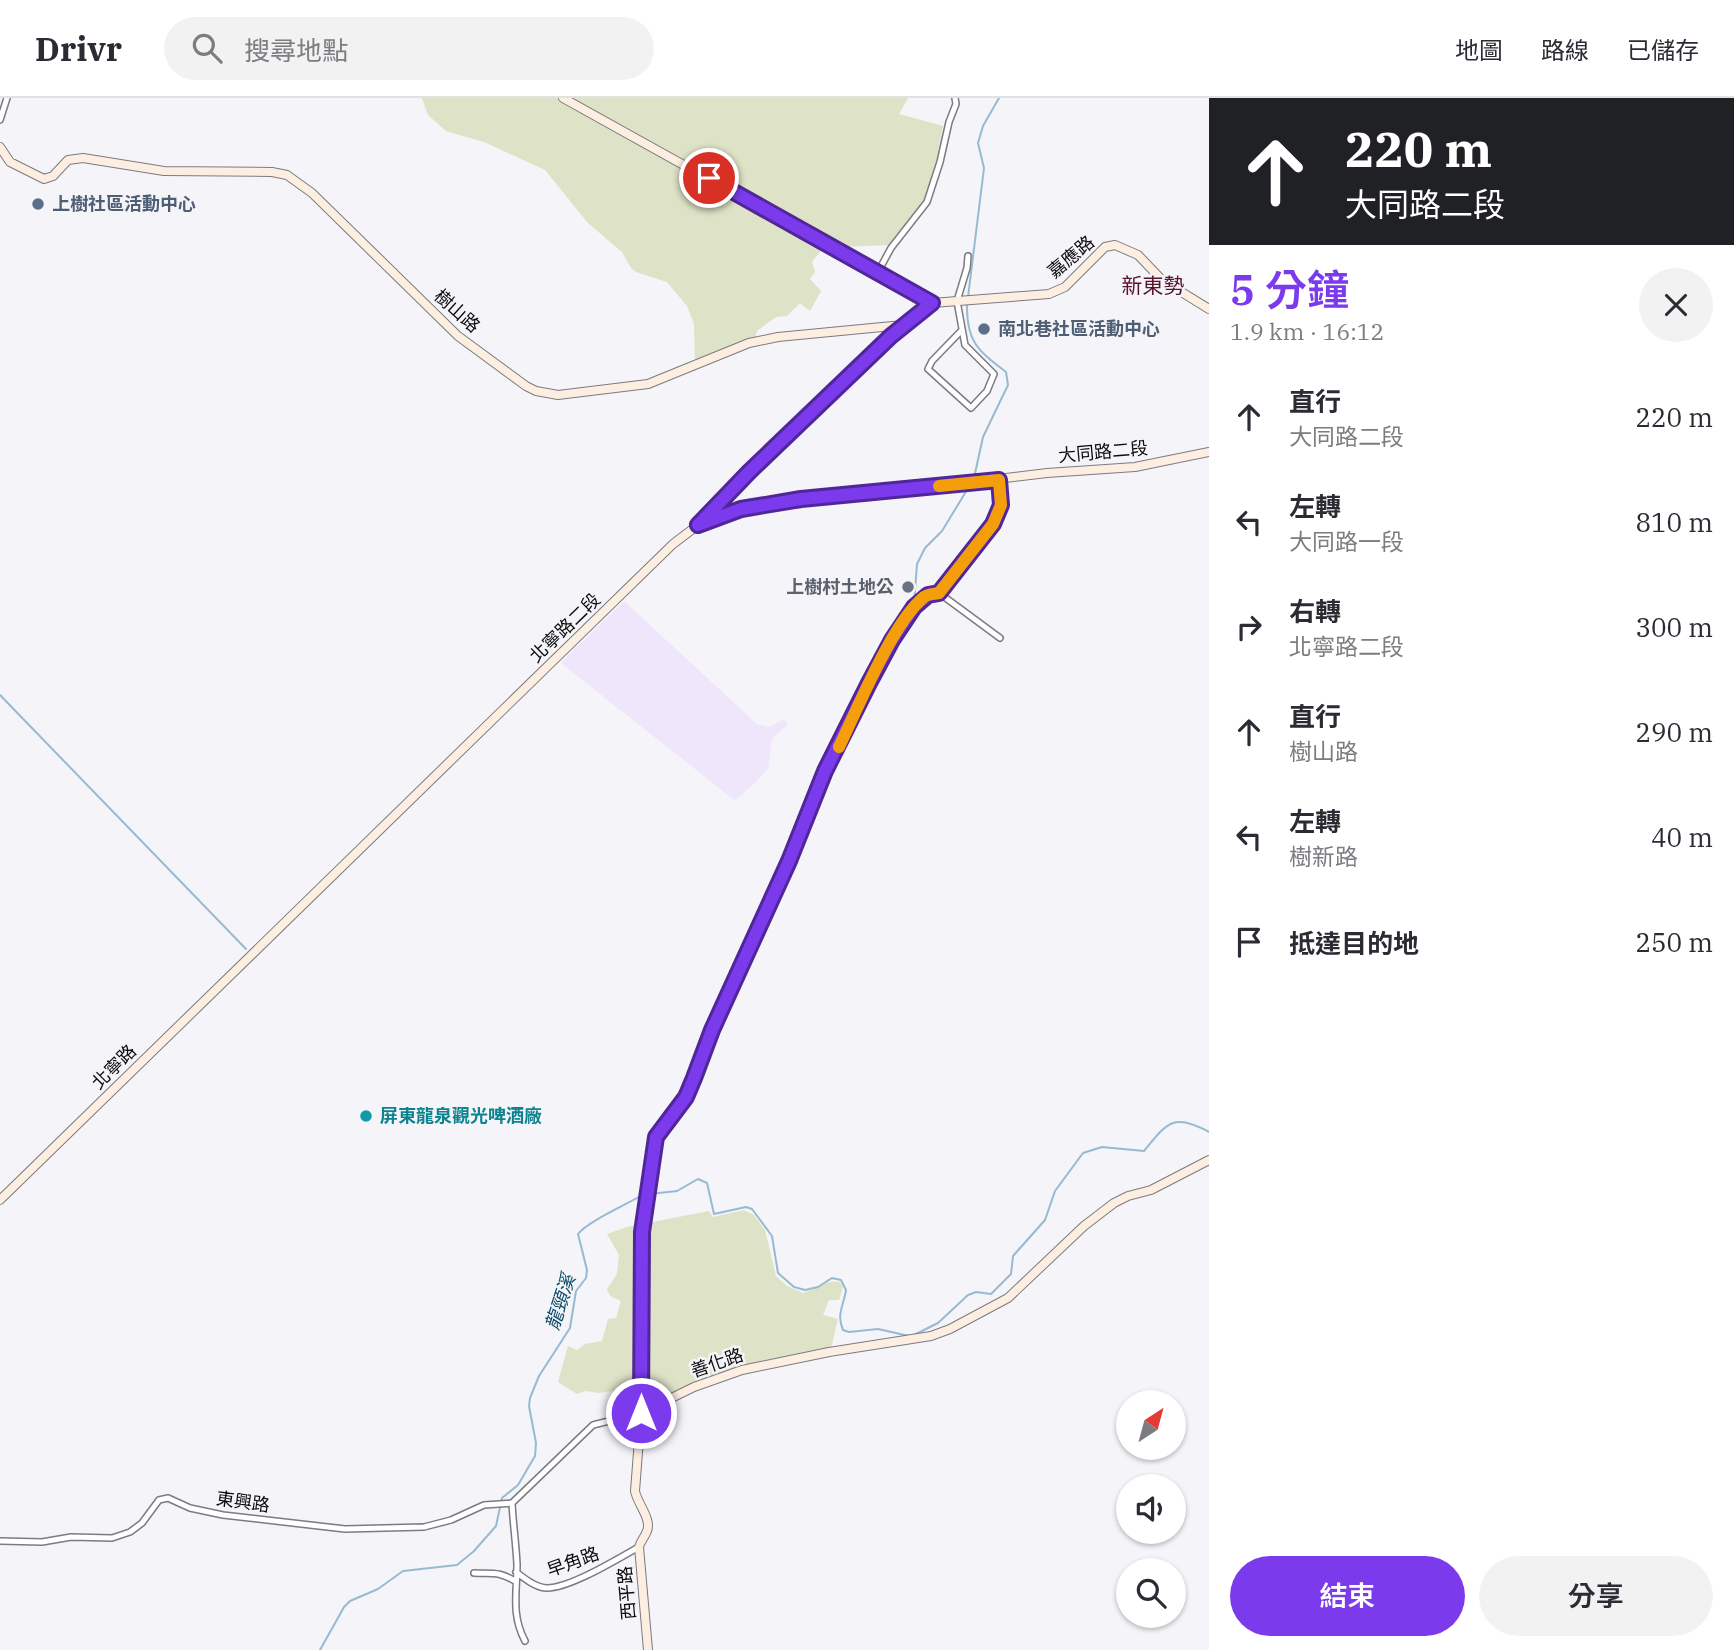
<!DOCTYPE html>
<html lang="zh-TW">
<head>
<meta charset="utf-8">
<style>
  :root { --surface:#fff; --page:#f2f2f3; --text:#2b2b33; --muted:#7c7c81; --line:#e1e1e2; --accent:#7c3aed }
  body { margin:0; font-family:"IBM Plex Serif","Noto Sans TC",serif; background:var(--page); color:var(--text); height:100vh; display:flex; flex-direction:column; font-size:26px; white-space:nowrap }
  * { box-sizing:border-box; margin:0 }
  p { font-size:23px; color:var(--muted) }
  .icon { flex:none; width:38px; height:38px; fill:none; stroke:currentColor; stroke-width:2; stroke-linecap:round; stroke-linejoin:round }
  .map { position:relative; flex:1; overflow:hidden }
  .drawer { display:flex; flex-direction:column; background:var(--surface); width:525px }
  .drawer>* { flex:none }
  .banner { background:#202124; color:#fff; overflow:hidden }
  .needle { width:46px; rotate:36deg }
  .buttons { position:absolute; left:1116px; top:1292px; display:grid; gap:14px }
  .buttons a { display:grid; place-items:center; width:70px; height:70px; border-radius:50%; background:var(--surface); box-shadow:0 2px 5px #0004; font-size:35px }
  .pin { position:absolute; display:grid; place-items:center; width:60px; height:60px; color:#fff; margin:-30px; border:4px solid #fff; border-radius:50%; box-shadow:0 2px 7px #0007 }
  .me { position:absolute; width:77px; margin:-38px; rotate:0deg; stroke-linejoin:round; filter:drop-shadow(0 0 5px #0008) }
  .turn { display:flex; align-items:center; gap:24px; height:147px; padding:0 21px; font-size:32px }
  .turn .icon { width:91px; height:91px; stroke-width:2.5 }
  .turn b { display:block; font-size:49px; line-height:60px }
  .round { display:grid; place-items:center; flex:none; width:74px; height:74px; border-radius:37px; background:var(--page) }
  .overview { display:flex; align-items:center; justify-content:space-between; height:119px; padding:0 21px }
  h1 { font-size:42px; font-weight:600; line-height:52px; color:var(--accent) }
  .primary-button { display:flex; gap:14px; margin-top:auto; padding:14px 21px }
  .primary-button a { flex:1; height:80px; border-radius:42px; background:var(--accent); color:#fff; font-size:28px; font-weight:600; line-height:80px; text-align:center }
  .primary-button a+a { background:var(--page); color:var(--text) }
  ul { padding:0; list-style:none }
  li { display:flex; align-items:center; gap:21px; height:105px; padding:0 21px }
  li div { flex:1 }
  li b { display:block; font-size:26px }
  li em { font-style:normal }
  header { display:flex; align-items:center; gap:42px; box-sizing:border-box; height:98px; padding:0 35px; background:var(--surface); border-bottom:2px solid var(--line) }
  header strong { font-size:33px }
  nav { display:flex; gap:38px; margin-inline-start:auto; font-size:24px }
  .search { width:490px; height:63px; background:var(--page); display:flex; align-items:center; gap:18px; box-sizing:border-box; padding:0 24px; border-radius:38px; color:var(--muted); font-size:26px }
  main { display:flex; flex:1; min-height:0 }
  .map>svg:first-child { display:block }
  .industrial { fill:#efe6fb }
  .green { fill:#dee2c6 }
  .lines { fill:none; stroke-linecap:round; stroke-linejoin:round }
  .stream { stroke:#98bad1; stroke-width:2 }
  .street-casing { stroke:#7b7b80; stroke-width:8 }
  .secondary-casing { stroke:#7b7b80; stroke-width:10 }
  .street { stroke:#fff; stroke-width:5 }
  .secondary { stroke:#fdeee2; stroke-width:8 }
  .route-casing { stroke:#51269a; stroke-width:18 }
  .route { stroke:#7c3aed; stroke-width:12 }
  .slow { stroke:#f59e0b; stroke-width:12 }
  .service-dot { fill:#5c6f8a; stroke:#f4f4f9; stroke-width:2.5 }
  .worship-dot { fill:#6b7280; stroke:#f4f4f9; stroke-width:2.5 }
  .culture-dot { fill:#0f9aa8; stroke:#f4f4f9; stroke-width:2.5 }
  .labels { text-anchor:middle; stroke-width:5; stroke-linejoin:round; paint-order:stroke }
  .service-label { font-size:18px; font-weight:bold; fill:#4e5e75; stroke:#f4f4f9; text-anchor:start }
  .street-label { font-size:18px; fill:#0c0c0d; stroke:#f4f4f9 }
  .worship-label { font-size:18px; font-weight:bold; fill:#5b616d; stroke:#f4f4f9; text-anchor:end }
  .culture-label { font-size:18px; font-weight:bold; fill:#0d838f; stroke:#f4f4f9; text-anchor:start }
  .water-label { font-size:19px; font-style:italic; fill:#0a4a69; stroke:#f4f4f9 }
  .quarter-label { font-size:21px; fill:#59152b; stroke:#f4f4f9 }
</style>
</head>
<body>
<header>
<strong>Drivr</strong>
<div class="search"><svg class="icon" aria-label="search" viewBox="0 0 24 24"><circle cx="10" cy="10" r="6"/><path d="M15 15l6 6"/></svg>搜尋地點</div>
<nav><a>地圖</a><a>路線</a><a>已儲存</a></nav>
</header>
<main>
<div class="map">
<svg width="1209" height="1552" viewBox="0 0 1209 1552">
  <rect width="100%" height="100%" fill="#f4f4f9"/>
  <path class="industrial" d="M624,503L757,626L769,629L784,621L788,626L772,641L768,671L753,687L737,701L734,702L561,565Z"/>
  <path class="green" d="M422,0H908L899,16L943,28L935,69L924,102L888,147L840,149L828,144L812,164L815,174L810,181L821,193L810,213L800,205L787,218L776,219L757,233L754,243L695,265L694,226L687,208L667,184L636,174L631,170L622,154L588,125L545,72L484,44L446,33L428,17Z
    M744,1112L754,1117L765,1132L776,1178L787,1188L803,1195C816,1191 827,1181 840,1184L843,1189L839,1202H829L823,1217L838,1221L831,1250L743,1269L638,1313L637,1297L626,1291L599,1295L586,1293L577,1296L558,1284L568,1248L577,1252L585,1246L602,1243L608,1221L616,1220L621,1203L610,1198L607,1191L617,1176L619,1157L607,1136L627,1129L709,1113L713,1119Z"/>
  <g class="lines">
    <path class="stream" d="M968,199L984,70L978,45L983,28L999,0
      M967,205C966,243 977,252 1006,274L1008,287L983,339L974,380
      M914,505L917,466L925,450L942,433L970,387
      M0,597L246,851
      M719,911L748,846
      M650,1096L677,1093L698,1081L707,1085L714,1116L746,1109L752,1111L772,1138L778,1175L794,1189L805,1192L818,1189L832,1180L841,1182L846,1192C844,1207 836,1216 843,1232L849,1234L878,1231L909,1238
      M914,1237L938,1225L968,1197L976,1194L991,1196L1011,1176L1013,1158L1045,1122L1055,1093L1083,1055L1102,1049L1144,1053C1167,1025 1173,1014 1209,1034
      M320,1552L344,1509L350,1503L378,1491L403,1473L457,1467L474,1453L496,1428L502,1400L518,1387L535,1358L536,1345L529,1308L530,1300L539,1278L570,1230L576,1193L586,1180L587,1172L578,1136C588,1123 628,1106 644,1096L650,1039L684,994L691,978"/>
    <g class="street-casing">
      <path id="street" d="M0,22L7,0
        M878,174L891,150L927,104L940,64L949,24L956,6L955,0
        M962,232L932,263L928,271L971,310L987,293L994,276L965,247L957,203L967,170L968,158
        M700,425L732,390L903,227
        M939,495L1000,540
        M512,1405C513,1425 516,1446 517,1466C517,1494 511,1517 525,1543
        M0,1443L42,1444L71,1439L112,1440L130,1434L142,1425L159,1402L168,1400L190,1410L223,1417L345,1431L424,1429L451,1422L484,1407L512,1405L593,1327L641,1315L642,1134L655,1039L686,999L712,932L789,763L825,673L869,585L892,542L914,508L928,497L939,495L993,427L1001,407L999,382
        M516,1474C525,1481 535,1489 546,1490C569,1491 619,1460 639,1449
        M474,1475C493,1476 498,1473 515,1483"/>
    </g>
    <g class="secondary-casing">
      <path id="secondary" d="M563,0L932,205
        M0,49L10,64L44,81L53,78L68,62L83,60L164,73L272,74L287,77L312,95L458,238L526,288L536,293L558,297L648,286L749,245L778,239L903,227L932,205
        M932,205L1049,196L1065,189L1105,149L1115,147L1138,157L1162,182L1209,211
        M0,1102L673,446L698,427L742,411L841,396L930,389L1047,375L1135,369L1209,354
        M648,1552L639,1449C641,1442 645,1439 647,1433C652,1421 637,1405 635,1393L641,1315L694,1289L742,1272L829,1254L931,1238L950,1231L1008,1200L1084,1128L1114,1105L1128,1098L1151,1092L1209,1062"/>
    </g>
    <use href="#street" class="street"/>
    <use href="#secondary" class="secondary"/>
  </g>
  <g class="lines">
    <g class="route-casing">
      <path id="route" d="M641,1315L642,1134L656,1039L686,999L694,980L712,932L789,763L825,673L869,585L892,542L914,509L928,497L939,495L993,426L1001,407L999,382L801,401L741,411L698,427L749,374L891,238L932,205L709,80"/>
    </g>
    <use href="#route" class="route"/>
    <path class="slow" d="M839,649C858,610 892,525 924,499C928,496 934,496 939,495L993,426L1001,407L999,382L939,388"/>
  </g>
  <g class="service-dot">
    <circle cx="38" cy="106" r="7"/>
    <circle cx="984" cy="231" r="7"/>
  </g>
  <circle class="worship-dot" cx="908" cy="489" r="7"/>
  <circle class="culture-dot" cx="366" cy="1018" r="7"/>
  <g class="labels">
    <g class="service-label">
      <text x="52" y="112">上樹社區活動中心</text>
      <text x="998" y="237">南北巷社區活動中心</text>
    </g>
    <g class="street-label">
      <text transform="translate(1071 159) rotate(-40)" y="6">嘉應路</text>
      <text transform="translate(457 213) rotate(42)" y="6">樹山路</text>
      <text transform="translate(1103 354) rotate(-5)" y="6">大同路二段</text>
      <text transform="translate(565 530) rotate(-44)" y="6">北寧路二段</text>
      <text transform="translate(114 969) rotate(-45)" y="6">北寧路</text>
      <text transform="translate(717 1265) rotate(-19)" y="6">善化路</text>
      <text transform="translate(243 1404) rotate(8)" y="6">東興路</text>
      <text transform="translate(573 1464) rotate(-20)" y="6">早角路</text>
      <text transform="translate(627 1495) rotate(-95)" y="6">西平路</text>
    </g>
    <g class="worship-label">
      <text x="894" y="495">上樹村土地公</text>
    </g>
    <g class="culture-label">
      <text x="380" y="1024">屏東龍泉觀光啤酒廠</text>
    </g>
    <g class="water-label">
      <text transform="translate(560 1204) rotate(-72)" y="7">龍頸溪</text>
    </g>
    <g class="quarter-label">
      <text x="1153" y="195">新東勢</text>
    </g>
  </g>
</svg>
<div class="buttons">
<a><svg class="needle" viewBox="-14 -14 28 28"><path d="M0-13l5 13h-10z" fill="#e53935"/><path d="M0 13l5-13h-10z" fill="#7c7c81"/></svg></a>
<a><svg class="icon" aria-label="sound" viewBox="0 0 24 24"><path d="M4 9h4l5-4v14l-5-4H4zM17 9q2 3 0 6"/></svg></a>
<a><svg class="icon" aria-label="search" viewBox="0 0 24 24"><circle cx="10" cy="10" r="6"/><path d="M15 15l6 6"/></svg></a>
</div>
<div class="pin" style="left:709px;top:80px;background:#d93025"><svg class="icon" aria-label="arrive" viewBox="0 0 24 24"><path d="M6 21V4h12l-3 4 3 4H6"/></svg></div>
<svg class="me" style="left:641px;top:1315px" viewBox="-20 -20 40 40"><circle r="17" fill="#7c3aed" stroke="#fff" stroke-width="3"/><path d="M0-11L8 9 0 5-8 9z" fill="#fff"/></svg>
</div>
<section class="drawer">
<div class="banner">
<div class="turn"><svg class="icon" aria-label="ahead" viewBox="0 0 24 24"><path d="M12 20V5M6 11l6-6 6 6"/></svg><div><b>220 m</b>大同路二段</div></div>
</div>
<div class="overview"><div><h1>5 分鐘</h1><p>1.9 km · 16:12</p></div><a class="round"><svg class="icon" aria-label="close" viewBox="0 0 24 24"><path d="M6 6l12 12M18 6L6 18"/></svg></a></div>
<ul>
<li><svg class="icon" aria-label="ahead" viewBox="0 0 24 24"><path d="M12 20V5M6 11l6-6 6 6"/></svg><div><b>直行</b><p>大同路二段</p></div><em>220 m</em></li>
<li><svg class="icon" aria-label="left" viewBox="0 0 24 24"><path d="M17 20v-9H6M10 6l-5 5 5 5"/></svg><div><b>左轉</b><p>大同路一段</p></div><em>810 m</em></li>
<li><svg class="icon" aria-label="right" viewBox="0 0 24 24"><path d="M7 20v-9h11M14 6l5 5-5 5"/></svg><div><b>右轉</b><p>北寧路二段</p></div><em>300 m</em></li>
<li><svg class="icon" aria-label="ahead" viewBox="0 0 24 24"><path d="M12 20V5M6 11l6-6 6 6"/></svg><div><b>直行</b><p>樹山路</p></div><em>290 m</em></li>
<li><svg class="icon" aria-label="left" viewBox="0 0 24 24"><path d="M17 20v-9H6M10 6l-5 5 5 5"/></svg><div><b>左轉</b><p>樹新路</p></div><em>40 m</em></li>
<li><svg class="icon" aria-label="arrive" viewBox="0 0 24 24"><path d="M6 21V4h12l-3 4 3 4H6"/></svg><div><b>抵達目的地</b></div><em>250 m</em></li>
</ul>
<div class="primary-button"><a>結束</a><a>分享</a></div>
</section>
</main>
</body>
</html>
